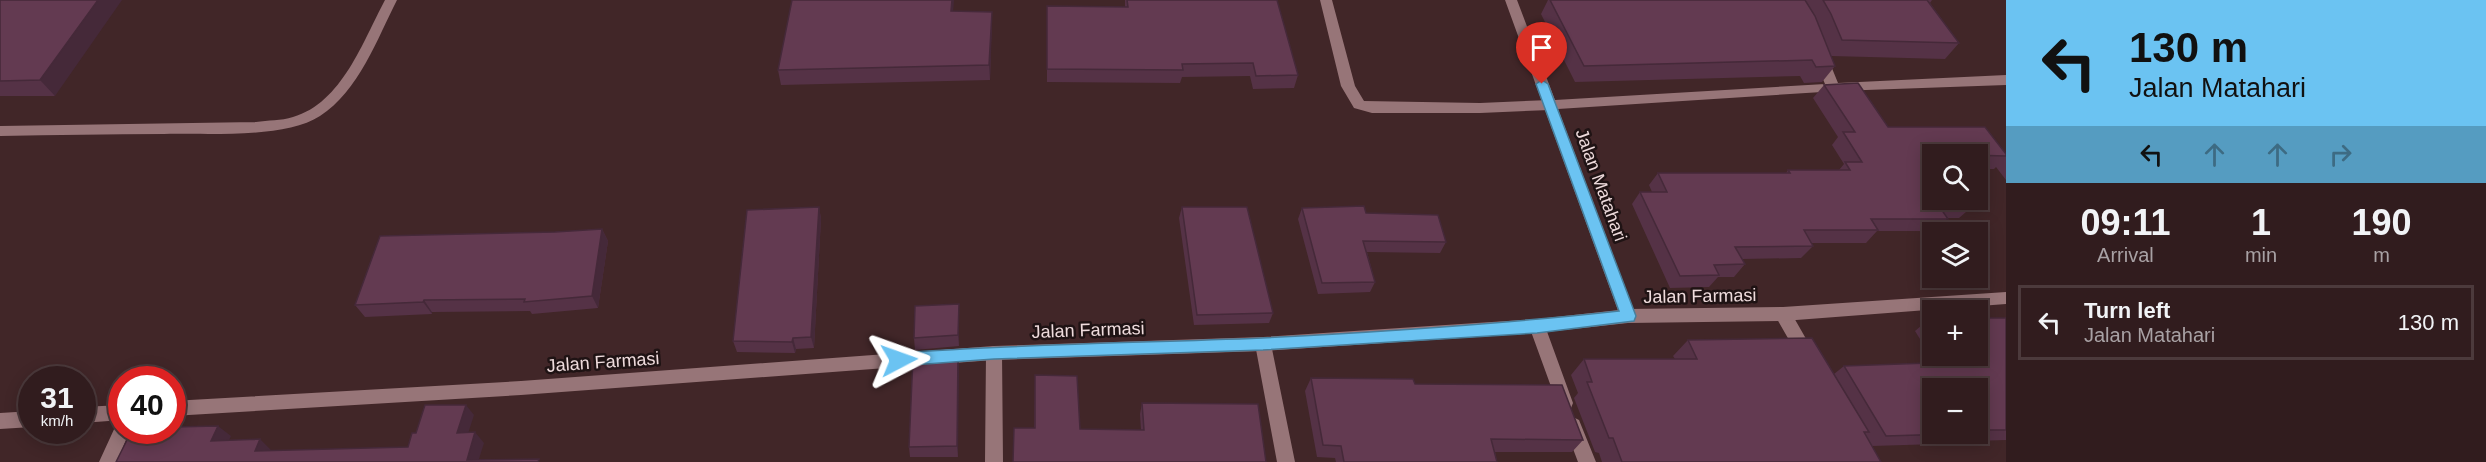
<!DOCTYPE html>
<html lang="en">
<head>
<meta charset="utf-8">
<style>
  :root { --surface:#311c1e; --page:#3d292b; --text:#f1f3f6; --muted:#a8a1a4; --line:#4c3a3c }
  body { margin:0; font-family:Helvetica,sans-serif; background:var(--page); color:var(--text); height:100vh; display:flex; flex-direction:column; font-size:22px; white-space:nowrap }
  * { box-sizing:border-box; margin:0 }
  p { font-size:20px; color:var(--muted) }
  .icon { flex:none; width:33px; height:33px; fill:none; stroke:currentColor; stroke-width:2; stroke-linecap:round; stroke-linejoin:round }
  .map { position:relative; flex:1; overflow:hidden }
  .details { display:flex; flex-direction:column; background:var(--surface); width:480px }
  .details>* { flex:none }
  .guide { background:#6bc3f2; color:#111; overflow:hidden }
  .fabs { position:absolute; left:1922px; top:144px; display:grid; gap:12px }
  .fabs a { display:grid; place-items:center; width:66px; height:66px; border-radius:0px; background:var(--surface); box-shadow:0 3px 15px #0003,0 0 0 2px var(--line); font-size:30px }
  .speed { position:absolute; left:18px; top:366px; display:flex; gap:12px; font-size:30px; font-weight:700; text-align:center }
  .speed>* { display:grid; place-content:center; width:78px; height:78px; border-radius:50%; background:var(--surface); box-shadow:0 3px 15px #0003,0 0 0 2px var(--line); line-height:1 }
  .speed small { font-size:15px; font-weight:400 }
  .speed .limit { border:9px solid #d22; background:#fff; color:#111 }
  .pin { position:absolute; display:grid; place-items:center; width:51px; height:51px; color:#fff; margin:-62px -26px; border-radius:50% 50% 50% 0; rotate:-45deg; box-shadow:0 0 6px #0007 }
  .pin .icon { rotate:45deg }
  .me { position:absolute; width:66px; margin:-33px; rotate:86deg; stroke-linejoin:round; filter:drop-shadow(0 0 4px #0008) }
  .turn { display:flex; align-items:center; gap:21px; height:126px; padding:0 24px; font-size:27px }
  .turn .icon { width:78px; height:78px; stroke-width:2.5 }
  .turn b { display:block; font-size:42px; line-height:51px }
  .lanes { display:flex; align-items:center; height:57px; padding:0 24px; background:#0003; justify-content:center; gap:30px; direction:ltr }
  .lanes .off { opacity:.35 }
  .eta { display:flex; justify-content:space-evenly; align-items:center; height:102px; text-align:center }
  .eta b { font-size:36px; font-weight:600; line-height:42px }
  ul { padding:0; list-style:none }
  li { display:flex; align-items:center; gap:18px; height:75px; margin:0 12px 9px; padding:0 12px; border:3px solid var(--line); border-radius:0px }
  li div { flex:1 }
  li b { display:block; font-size:22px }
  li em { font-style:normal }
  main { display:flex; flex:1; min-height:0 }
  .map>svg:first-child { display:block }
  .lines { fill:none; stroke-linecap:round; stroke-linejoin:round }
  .service { fill:#977578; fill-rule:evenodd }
  .minor { fill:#977578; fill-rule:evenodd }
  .tertiary { fill:#977578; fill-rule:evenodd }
  .wall { fill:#553246; fill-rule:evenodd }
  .shaded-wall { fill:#452939 }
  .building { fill:#633a51; stroke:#452939; stroke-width:1.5 }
  .route { fill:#6bc3f2; stroke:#467f9d; stroke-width:1.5 }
  .labels { text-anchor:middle; stroke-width:5; stroke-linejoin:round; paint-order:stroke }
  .street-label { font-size:18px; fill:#eedbdc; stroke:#1f1314 }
</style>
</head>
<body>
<main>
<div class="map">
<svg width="2006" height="462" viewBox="0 0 2006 462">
  <rect width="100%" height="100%" fill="#412628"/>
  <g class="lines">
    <path class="service" d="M385,0H397C377,39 359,91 320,116C285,139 206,133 164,134C109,134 55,135 0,136V126L256,122C268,120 281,121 293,117C342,103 363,41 385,0Z
      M1320,0H1332L1355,86L1364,101L1480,103L1550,100L1557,105L1550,110L1480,113H1372L1354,108L1341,86Z"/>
    <path class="minor" d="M1505,0H1517L1555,100L1825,84L1813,56L1820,51L1827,56L1838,83L2006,75V85L1838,91L1558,109L1636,316L1634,321L1628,323L1622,321L1620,316Z
      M1783,307L1789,309L1813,351L1815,356L1813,361L1807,363L1801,361L1777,319L1775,314L1777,309Z
      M1537,319L1543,321L1545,326L1573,403L1571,408L1565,410L1559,408L1557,403L1529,326L1531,321Z
      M1263,337L1269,339L1271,344L1295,462H1277L1255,344L1257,339Z
      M994,346L1000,348L1002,353L1003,462H985L986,353L988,348Z
      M1573,417L1579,420L1596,462H1578L1564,425L1567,420Z
      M122,423V430H130L117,462H99L116,425Z"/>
    <path class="tertiary" d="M2006,292V304L1783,321L1628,323L1537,333L1263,351L994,360L521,395L172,416V401L521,381L994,346L1263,337L1537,319L1628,309L1783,307Z
      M122,405V420L82,423V407Z
      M32,411V427L0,429V413Z"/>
  </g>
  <path class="wall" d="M0,0L55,96H0Z
    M1125,0H1277L1298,75L1294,88L1253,89L1250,76L1182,77L1180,83L1047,82V6L1125,7Z
    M1548,0H1932L1930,3L1959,43L1945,59L1831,56L1835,66L1822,82L1804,83L1800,76L1575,82L1541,14Z
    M953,11L992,12L990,80L781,85L778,70Z
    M1824,85L1888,127L2006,154V180L1996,167L1994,169H1977V154H1932L1973,206L1959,218H1948L1934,231H1877L1866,243H1811L1813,246L1801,258L1742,259L1745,264L1734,277H1718L1709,287L1670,288L1632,204L1640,192H1652L1649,185L1658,173H1786L1788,170H1839L1844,164L1832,145L1838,137L1813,98Z
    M819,207L821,219L814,348L796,349L795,353L737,352L733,341Z
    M1182,207L1273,313L1269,323L1194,325L1179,218Z
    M1302,208L1366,213L1446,242L1440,253L1367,252L1375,282L1370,292L1318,294L1298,219Z
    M602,229L608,241L598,308L532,314L530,311L432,312V314L365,317L355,305L555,232Z
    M959,316V346L915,350L914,338Z
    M2006,318V440L1973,441L1970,443L1872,446L1881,462H1602L1599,453L1595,452L1574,398L1578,393L1571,375L1584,359H1675L1673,356L1688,340L1834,374L1844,366L1935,363L1915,331L1929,319H1932V356H1977ZM1977,388V434H1932Z
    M958,353V457H910L909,447Z
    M1035,375L1080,429L1141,430L1140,414L1142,403L1266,462L1034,428Z
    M1311,378L1415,384L1583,440L1572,452H1495L1497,462H1336L1335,458L1317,457L1305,391Z"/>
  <path class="shaded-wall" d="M98,0H122L55,96L40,80Z
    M952,0H954L952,26L951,11Z
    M992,12V27L990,80L989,65Z
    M819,207L821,219L814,348L811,337Z
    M602,229L608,241L598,308L592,296Z
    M424,300L432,312V314L423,302Z
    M959,304V346L958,335Z
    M793,338L796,349L795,353L792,342Z
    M958,353L959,365L958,457L957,446Z
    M466,405L474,415L465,443L457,433Z
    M218,426L231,436L224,451L211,441Z
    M475,432L484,443L478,462L467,460Z
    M260,439L271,450L266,461L255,451Z"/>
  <path class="building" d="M0,0H98L40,80L0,81Z
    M792,0H952L951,11L992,12L989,65L778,70Z
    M1127,0H1277L1298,75L1256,76L1253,63L1182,64L1183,70L1047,69V6L1128,7Z
    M1550,0H1805L1815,16L1835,66L1816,67L1812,60L1584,66Z
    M1823,0H1927L1959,43L1842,40L1831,14Z
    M1858,83L1888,127H1985L2006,154V156L1932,154V200H1968L1973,206H1939L1948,219H1871L1878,230H1804L1813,246L1735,247L1745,264L1714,265L1719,275L1680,276L1640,192H1667L1658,173H1790L1788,170H1850L1845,162H1862L1843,132H1855L1824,85Z
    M1364,206L1366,213L1438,215L1446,242L1363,241L1375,282L1322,283L1302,208Z
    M819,207L811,337L793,338L792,342L733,341L747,210Z
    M1182,207H1247L1273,313L1197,315Z
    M602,229L592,296L524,302L525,299L424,300L423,302L355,305L380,236L555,232Z
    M959,304L958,335L914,338L915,306Z
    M1977,318H2006V430H1984L1985,432L1977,433V388H1932V434H1951L1886,436L1844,366L1956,362L1951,356H1977Z
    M1812,338L1869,432H1864L1881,462H1622L1613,438H1609L1587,382H1592L1584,359H1697L1688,340Z
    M958,353L957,446L909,447L913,357Z
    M1035,375L1077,376L1080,429L1144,430L1142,403L1258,404L1266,462H1013L1014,428H1035Z
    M1311,378L1413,379L1415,384L1562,385L1583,440L1491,439L1497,462H1344L1341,446L1323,445Z
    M425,405H466L457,433L475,432L467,460L539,459L538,462H116L132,430H172V427L218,426L211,441L260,439L255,451L408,447L412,433H416Z"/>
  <path class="route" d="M1542,80L1548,84L1636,316L1634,321L1537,333L1263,350L994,359L899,366L894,364L892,360L894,355L899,353C1020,344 1141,343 1262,338C1381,332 1501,324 1619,311L1536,84Z"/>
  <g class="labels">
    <g class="street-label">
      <text transform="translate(1601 185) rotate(70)" y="6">Jalan Matahari</text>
      <text transform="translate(1700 296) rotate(-1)" y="6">Jalan Farmasi</text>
      <text transform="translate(1088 330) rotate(-2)" y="6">Jalan Farmasi</text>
      <text transform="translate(603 362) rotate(-4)" y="6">Jalan Farmasi</text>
    </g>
  </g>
</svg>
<div class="fabs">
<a><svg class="icon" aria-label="search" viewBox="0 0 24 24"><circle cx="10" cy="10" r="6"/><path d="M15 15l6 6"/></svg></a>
<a><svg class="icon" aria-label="layers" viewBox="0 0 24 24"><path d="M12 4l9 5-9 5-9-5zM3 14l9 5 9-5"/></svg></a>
<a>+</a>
<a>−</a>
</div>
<div class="speed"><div>31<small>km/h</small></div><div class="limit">40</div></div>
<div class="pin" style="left:1542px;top:84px;background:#d93025"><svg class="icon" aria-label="arrive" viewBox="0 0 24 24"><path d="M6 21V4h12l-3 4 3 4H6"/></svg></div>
<svg class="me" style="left:899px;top:360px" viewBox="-20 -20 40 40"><path d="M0-17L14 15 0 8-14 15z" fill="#6bc3f2" stroke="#fff" stroke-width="4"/></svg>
</div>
<section class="details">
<div class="guide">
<div class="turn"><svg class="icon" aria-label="left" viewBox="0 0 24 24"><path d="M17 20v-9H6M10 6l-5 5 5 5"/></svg><div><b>130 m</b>Jalan Matahari</div></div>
<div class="lanes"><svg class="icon" aria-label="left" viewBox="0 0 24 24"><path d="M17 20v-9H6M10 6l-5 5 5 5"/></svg><svg class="icon off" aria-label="ahead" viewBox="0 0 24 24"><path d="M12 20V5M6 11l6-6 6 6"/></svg><svg class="icon off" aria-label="ahead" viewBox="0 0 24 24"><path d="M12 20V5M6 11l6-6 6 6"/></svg><svg class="icon off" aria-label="right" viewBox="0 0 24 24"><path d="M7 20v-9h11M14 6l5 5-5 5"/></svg></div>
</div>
<div class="eta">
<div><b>09:11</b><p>Arrival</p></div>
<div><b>1</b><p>min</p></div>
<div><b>190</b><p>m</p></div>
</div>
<ul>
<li><svg class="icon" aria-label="left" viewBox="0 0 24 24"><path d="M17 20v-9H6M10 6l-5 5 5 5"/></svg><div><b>Turn left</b><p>Jalan Matahari</p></div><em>130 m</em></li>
</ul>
</section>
</main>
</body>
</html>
